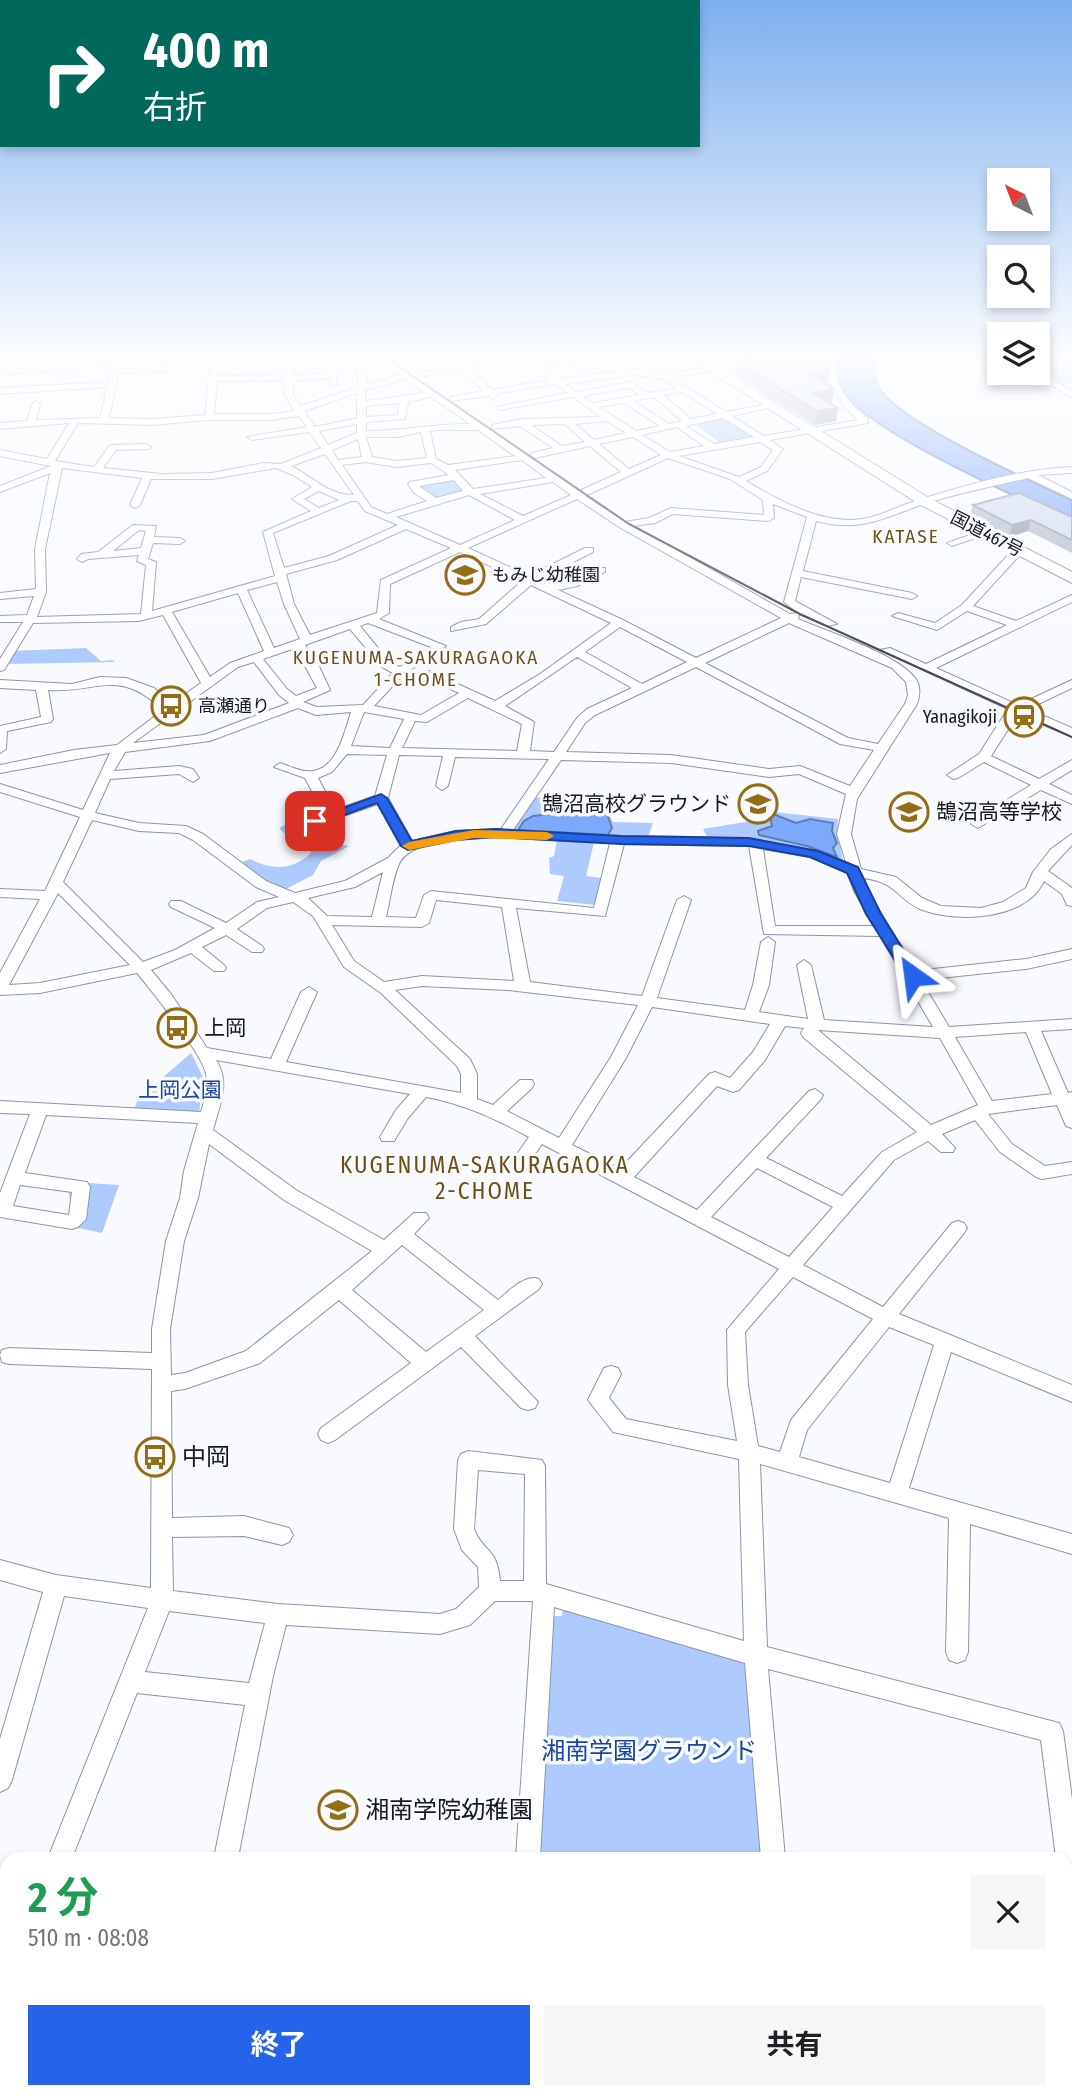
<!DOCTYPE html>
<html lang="ja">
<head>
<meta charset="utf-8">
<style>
  :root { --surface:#fff; --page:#f6f6f6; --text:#202124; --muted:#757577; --accent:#2563eb }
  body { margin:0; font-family:"Fira Sans Condensed","Noto Sans JP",sans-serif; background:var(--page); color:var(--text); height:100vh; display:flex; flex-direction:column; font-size:26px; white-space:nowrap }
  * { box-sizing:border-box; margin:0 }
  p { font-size:23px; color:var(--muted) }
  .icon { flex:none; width:38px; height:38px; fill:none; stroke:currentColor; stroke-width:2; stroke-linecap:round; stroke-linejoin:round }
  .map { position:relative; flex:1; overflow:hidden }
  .panel { position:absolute; left:0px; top:1852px; width:1073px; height:247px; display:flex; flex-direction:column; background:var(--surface); border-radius:21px 21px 0 0; box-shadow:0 4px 10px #0003 }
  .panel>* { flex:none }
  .hud { position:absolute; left:0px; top:0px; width:700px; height:147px; box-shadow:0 4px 10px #0003; background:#00695c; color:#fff; overflow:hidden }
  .needle { width:46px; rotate:318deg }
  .tools { position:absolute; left:987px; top:168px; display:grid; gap:14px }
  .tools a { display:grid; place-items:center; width:63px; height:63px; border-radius:0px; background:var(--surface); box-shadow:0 4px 10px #0003; font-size:35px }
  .pin { position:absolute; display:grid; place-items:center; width:60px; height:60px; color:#fff; margin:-30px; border-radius:14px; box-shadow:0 4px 10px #0006 }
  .me { position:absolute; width:77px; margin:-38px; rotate:329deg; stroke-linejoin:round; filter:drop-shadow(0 0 5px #0008) }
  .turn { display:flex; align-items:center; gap:24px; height:147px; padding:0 28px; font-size:32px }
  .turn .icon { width:91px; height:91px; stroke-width:2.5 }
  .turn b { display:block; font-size:49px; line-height:60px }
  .round { display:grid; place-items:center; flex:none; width:74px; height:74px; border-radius:0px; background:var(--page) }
  .headline { display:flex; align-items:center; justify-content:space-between; height:119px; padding:0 28px }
  h1 { font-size:42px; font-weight:700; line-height:52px; color:#1e9e55 }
  .primary-button { display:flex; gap:14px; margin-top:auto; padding:14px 28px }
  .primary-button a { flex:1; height:80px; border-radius:0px; background:var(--accent); color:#fff; font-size:28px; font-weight:700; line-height:80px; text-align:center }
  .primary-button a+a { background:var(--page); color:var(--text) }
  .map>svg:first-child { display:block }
  .green { fill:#aecafe }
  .water { fill:#7ea8f9; stroke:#5e7db8; stroke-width:2 }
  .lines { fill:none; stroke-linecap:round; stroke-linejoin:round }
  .minor-casing { stroke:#8b95a8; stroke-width:2 }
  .highway-casing { stroke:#8b95a8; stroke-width:2 }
  .minor { fill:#fff; fill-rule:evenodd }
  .highway { fill:#fff; fill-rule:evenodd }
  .tram { stroke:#44474e; stroke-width:2 }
  .wall { fill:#b2bbce }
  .shaded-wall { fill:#9199a7 }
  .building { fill:#cfdaef; stroke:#9199a7; stroke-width:2 }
  .route { fill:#2563eb; stroke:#184099; stroke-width:2 }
  .slow { fill:#f59e0b }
  .labels { text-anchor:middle; stroke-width:7; stroke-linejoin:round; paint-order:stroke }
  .far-street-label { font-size:18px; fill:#151820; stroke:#f8fafe }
  .far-poi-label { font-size:18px; fill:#151820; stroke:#f8fafe; text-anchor:start }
  .far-neighbourhood-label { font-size:19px; letter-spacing:2px; fill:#6b5119; stroke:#f8fafe }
  .poi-label { font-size:21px; fill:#151820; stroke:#f8fafe; text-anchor:start }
  .park-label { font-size:21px; fill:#1b45a2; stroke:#f8fafe }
  .neighbourhood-label { font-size:23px; letter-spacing:2px; fill:#6b5119; stroke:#f8fafe }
  .near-poi-label { font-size:24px; fill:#151820; stroke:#f8fafe; text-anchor:start }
  .near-park-label { font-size:24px; fill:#1b45a2; stroke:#f8fafe }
</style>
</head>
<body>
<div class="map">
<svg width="1072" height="2098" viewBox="0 0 1072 2098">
  <rect width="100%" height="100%" fill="#f8fafe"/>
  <path class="green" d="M1038,355H1072V383L1064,385L1038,369Z
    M724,417L755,437L720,443L693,423Z
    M453,480L465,492L435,499L418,486Z
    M86,648L101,661L112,660L115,662L6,664L11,651Z
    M567,792V799L603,803L613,822L653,823L648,837L513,831L535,798Z
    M765,811L838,819L837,833L843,861C799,842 755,838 708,838L703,829L763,819Z
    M299,817L330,843L349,846L321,861L313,875L284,890L258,878L242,862L250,859C271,870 292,871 311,853L306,842L284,833L279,828Z
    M557,840L594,842L586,876L602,878L595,905L557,901L564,876L550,874L549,858L554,856Z
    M191,1053L203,1077L199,1115L134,1110L138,1099Z
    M71,1182L119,1185L102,1233L74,1227L69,1194Z
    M563,1608L740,1657L749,1666L766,1858H536L540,1726L553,1616H562Z"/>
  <path class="water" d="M838,355H877C874,364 873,377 878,386C896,421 1032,482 1072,500V523C1023,499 861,430 839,386C834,377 836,364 838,355Z
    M600,808L607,814L612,828L608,835L518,830L524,821L533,816Z
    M773,814L796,823L810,819L833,823L832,831L837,843L833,848L837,857L807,846L759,835L758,831L772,826L770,817Z"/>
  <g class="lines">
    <g class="minor-casing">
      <path id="minor" d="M18,355L17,357L0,360V356Z
        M211,355H219L217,376L285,375V355H293V376L328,373L326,355H334L337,385H331L329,378L293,381V395L301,406L359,387L355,360C377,348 390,361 409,374L457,365L448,355H456L465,364L515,355H532L528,357C539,365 570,359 586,362L594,357L623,355L594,363L665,374L711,366L715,368L714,370L672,378L726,412L773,403V407L732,416L764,436L858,420C837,400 825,384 828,355H836C834,388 844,397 868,419V423L770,440L783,449L767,471L746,481C776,499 814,520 850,520C875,520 897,506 921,499C970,484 1022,469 1072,467V473L1038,475L1072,492V499L1028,478C994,486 960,493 927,503C884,517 863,533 816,521L803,571L912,593L917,596L912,599L801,577L795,601L837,624L827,626L799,614L798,619C828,632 897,654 915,678C921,685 920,696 917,704L857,799L851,834L861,869L896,877L922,898L941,906L981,908L1003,902L1026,888L1033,872L1051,849L1072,834V845L1048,871L1072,888V906L1067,905L1062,894L1044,881C1026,921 955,923 920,909C896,898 898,883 864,878L868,891L915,971L1026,959L1072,949V959L1026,969L921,980L949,1027L1072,1019V1029L1041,1031L1068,1093L1072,1092V1128L1066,1126L1057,1105L988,1114L1012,1144L1045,1166L1072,1162V1174L1042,1179L1036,1177L1000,1152L975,1120L942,1134L955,1148L953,1152H941L928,1141L894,1160L803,1265L883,1307L952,1223L958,1221L964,1223L967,1228L964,1233L899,1314L1072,1385V1402L951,1352L909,1488L1072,1534V1554L970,1524L968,1652L965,1660L957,1663L949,1660L946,1652L949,1518L760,1464L767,1647L1059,1723L1063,1731L1072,1799V1901L1066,1899V1858H1056L1041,1740L768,1669L785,1858H761L745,1663L554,1607L540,1858H516L533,1601H495L470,1625L440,1634L286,1625L273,1676L238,1858H214L245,1705L137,1693L72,1858H48L148,1608L64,1596L12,1780L8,1788L0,1792V1739L43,1592L0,1580V1560L56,1575L151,1588L152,1369L9,1364L2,1362L0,1355L2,1350L9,1348L152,1353V1329L166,1241L180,1198L184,1171L198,1123L46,1115L25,1173L87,1182L90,1187L86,1219L78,1227L72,1229L0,1217V1193L30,1114L0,1113V1101L201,1112C205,1099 209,1088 206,1074C203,1055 152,991 137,973L40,993L0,995V973L40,899L0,897V889L45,891L80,817L0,792V784L83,810L110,753L0,773V765L74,750L117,745L163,710C118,667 99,693 48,690L53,719L51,722L7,731L6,749L0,753V726L41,717L36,690L0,688V680L72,684L100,677L126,678L154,688L171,704L201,683L163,615L139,621L33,623L4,670L0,671V659L23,622H0V616L27,615L34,596L0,599V593L36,589L35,549L50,473L0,492V486L51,466L0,456V450L47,459L69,423L0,429V423L27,421L32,404L36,401L40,404L36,420L100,418L107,387L0,394V388L108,382L111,370L165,366L169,369L168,371L118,374L109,418L152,419L205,415ZM376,359L400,375L367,384L363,362ZM519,359L548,380L492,390L470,368ZM570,364L616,372L559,379L540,366ZM462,369L483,391L450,397V401L488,396L493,399L497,396L496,394L554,384L567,393L496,407L500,410L573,397L601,417L521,419L492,425V429L520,426L553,448L532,453L530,455L535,458L590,446L621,472L579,491L415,378ZM622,373L663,379L676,388L648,393L631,382L576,392L565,384L619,377ZM406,379L425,393L366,401L365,390ZM283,380L285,395L294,411L271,414H214L217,381ZM629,388L639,395L593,403L582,396ZM682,392L717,414L691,419L663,395ZM357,393V418L315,427L304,411ZM431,397L470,424C434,424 402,431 366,431V422L405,419L408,402ZM654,397L682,421L669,424L633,401ZM399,403L398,415L366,417V406ZM624,403L660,426L636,431L599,407ZM299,416L307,427L247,437L252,440L309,432L321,448L281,464L264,463L212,473L162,474L103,468L116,450L149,449L151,447L146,444L110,445L94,467L55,461L78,423L152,425L209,420H271ZM723,418L754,437L714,444L686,426ZM607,421L626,433L594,440L575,424ZM357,424V433L328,445L319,431ZM565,424L585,442L562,446L531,425ZM677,427L704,446L670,452L642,435ZM437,430H478L515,456L448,465L436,459L430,431ZM421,432L427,458L397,461L372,457L366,437H398ZM633,437L661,455L629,469L599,444ZM358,439L362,457L338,460L332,450ZM760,442L773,450L761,467L739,477L679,456ZM325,454L354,495C330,496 311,476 291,466ZM668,458L730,479L763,500L764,515L671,508L649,518L625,522L585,496ZM522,460L546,478L473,489L455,470ZM365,462L397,467L431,463L449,475L410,482L408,484L414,493L427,501L387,514L371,507L342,465ZM62,468L142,478L130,505L135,508L140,505L151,479H212L276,468L293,475L312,487L292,499L311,511L263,532L275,576L152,611L156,562L148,559L153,543L180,544L185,541L180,538L154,537L156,526L133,525L98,552L81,554L77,559L82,562L88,559L139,555L137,561L146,565L141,614L37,617L46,592L45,549ZM454,480L463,491L436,498L419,486ZM553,482L571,495L523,516L480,494ZM319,491L339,500L319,508L304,499ZM469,495L515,520L460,545L396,517ZM577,499L619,527L781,618L696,658L623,620L558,590L577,586L605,572V568C581,566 565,593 538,580L593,552V548H585L529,576L468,548ZM351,501H358L365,511L398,525L329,556L284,568L273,533ZM773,504L807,517L784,602L798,613L790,614L634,526L655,523L673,514L769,521L774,518ZM406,529L451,548L381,580L377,613L310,635L294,604L286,574L337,560ZM139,530L146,531L141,548L113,551ZM460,552L522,581L479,619L461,622L451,627V631L486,624L531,585L611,623L540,674L495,701L429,671L423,675L425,677L459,693L421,715L374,706L403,675L446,646L379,619L389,613L390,584ZM277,582L284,604L300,639L274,648L247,590ZM238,593L264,651L230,663L210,677L172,612ZM368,623L431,647L400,667L390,663L360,626ZM789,623L892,668L906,682L908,695L905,704L878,744L848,738L705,663ZM620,627L687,662L642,684L585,652ZM350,629L382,667L393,673L363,705L317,707L303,702L330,690L318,664L305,645ZM295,648L317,688L296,696L287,689L263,659ZM577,657L632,688L587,709L577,718L554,752L530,751L534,722L505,706ZM254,662L279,695L289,703L204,735L133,743L238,667ZM696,667L840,744L874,750L850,786L800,766L769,769L671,755L566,752L585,723L595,715ZM468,698L522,724L517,751L402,748L415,721L427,722ZM298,708L316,715L351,712C345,731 337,768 313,771C302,773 290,766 280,763L274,767L305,778L324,814L310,818V824H320L378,804L401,845L388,858L345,881L295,893L266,881L203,834L186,826L139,823L95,813L110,779L179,774L193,782L199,778L193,769L179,766L114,771L125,752L210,741ZM364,712L404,719L390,748L351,746ZM347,754L387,755L375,796L335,810L318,778L332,772ZM399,755L443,756L436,786L442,790L448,786L455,757L549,759L501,829L456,831L412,841L388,798ZM561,760L671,763L769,777L799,774L846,794L837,834L846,862C772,833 703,838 625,836C588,835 551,832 513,830ZM92,820L139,831L179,833L193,840L256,887L279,897L257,902L226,923L181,901H171L169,904L171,907L215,928L175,950L143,962L63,882ZM496,837L610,843L594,908L431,891L424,895L416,918L386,917C390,901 392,880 399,864C411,838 471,838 496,837ZM624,844L749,846L764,934L880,936L933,1027L824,1020L811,965L804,960L797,965L808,1019L759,1012L769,985L775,942L768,937L761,942L753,985L745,1010L657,998L691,900L684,896L677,900L642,996L530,982L516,908L605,916ZM763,849L810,857L848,873L854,891L875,926H775ZM383,872L372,917L327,916L308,898L355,887ZM58,893L130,965L40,983L9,985ZM436,900L502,907L514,981L422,976L384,982L354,961L332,925L422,927L429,923ZM293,902L313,916L344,967L381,993L457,1066L461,1074V1093L286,1062L317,992L309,987L301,992L271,1059L207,1048L171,994L151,970L191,953L214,971H224L226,968L224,965L202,947L226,935L252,952H262L264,949L262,946L237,929L267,908ZM422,986L508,990L638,1005L611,1057L559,1138L507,1111L532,1088L534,1084L532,1080H520L493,1105L477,1099V1074L470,1059L395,990ZM652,1007L770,1024L753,1052L730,1078L715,1072L709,1074L620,1169L572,1145L626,1058ZM785,1026L804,1028L801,1033L803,1037L917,1132L882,1152L842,1196L766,1158L821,1099L823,1095L815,1089L809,1091L697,1210L634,1177L717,1086L733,1092L739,1090L765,1060ZM818,1030L940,1038L978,1105L931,1125ZM1026,1032L1052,1094L992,1101L955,1037ZM216,1060L410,1094L396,1110L380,1137L382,1141H394L408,1118L426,1097C464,1104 496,1119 529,1137L506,1170L509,1174H521L542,1144L779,1269L727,1330L728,1385L737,1441L626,1419L609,1398L621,1374L618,1368L611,1366L604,1368L588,1400L613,1432L739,1459L744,1641L546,1584L545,1466L542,1460L468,1451L461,1454L458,1460L454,1529L462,1550L478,1567L479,1587L456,1609L440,1614L278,1604L173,1591L172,1537L244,1536L282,1545L289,1542L293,1535L289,1528L244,1516L172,1518L171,1391L185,1389L260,1363L339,1300L411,1363L321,1428L318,1434L321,1440L328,1443L335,1440L461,1347L521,1408L528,1410L535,1408L538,1402L475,1336L539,1289L542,1284L539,1279C525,1274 509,1291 498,1300L414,1234L429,1218L426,1213H414L384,1240L296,1190L213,1130C219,1107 231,1082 216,1060ZM209,1144L284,1200L372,1251L246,1351L185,1373L171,1375L170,1329L184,1241L198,1198ZM757,1168L833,1207L789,1257L711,1217ZM20,1185L72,1192L69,1215L13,1206ZM402,1245L484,1310L426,1352L352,1290ZM793,1277L873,1319L791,1420L780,1452L758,1446L748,1385L745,1332ZM889,1327L934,1345L890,1483L799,1457L807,1430ZM478,1470L525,1474L524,1581H500C497,1546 484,1554 474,1529ZM169,1611L265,1623L249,1683L145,1672Z
        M117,361H120V365L8,374L4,371L8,368Z
        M1038,371L1072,391V398L1031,373Z
        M981,531L990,533L952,546L947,543Z
        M1021,548L1026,551L1017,558L973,606L1016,621L1072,595V602L936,668L1018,705L1072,680V688L1028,709L1072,728V737L1018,714L991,756L1039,779L1072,760V770L1049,784L1072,795V804L1041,790L978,828L971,824L973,821L1031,785L984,762L958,778L953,779L947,775L979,754L1008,709L880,650L890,648L926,664L1007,625L967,611L937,630L892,616L898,613L935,623L962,605L1009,554Z
        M7,1977V2017L0,2020V1980Z
        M171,2091H199L198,2098H170Z
        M499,2091H809L812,2098H499Z"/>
    </g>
    <g class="highway-casing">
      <path id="highway" d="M684,355H698L929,498L1072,572V583L919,504Z"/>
    </g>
    <use href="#minor" class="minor"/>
    <use href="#highway" class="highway"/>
    <path class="tram" d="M382,355L629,524L800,614L1072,737"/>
  </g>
  <path class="wall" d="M749,355H819L812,356L829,369L828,382H823L832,402H829L838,408L836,421L815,425L735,375L736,362L756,358Z
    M973,505L1072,517V553L1028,531L1010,537L970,516Z"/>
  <path class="shaded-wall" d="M829,369L828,382L805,385L806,372Z
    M834,389L832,402L812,406L813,393Z
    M838,408L836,421L815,425L817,411Z
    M1031,520L1028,531L1010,537L1012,525Z"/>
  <path class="building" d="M772,355H811L829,369L806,372L834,389L813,393L838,408L817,411L736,362L773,355Z
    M1019,493L1072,517V540L1031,520L1012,525L973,505Z"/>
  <linearGradient id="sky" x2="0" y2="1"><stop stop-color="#7dafef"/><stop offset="0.55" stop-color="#fcfdff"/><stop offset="1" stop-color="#fcfdff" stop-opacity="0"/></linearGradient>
  <rect width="1072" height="648" fill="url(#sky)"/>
  <path class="route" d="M381,794L387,798L412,841L456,831L496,829L621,836L749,838L818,851L858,867L881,914L920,976L918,979H907L866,914L847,873L810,857L749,846L621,844L496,837L456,840L408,850L401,846L377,803L320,824H310L308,821Z"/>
  <path class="slow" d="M474,830L547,832L554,836L547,840L474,838L409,850L402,846L409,842Z"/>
  <defs>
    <g id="school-ring" transform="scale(2.0125)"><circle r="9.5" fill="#f8fafe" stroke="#936e16" stroke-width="1.5"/><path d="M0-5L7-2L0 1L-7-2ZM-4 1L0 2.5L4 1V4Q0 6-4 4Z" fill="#936e16"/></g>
    <g id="bus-ring" transform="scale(2.0125)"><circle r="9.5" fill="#f8fafe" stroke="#936e16" stroke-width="1.5"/><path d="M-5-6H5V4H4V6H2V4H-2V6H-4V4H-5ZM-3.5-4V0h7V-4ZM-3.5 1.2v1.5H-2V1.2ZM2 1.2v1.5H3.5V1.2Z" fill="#936e16"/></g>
    <g id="station-ring" transform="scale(2.0125)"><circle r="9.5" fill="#f8fafe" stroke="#936e16" stroke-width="1.5"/><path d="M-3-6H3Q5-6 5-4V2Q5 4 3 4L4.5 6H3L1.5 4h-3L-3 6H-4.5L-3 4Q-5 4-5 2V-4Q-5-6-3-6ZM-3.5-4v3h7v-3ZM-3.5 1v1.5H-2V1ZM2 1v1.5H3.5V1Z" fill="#936e16"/></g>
  </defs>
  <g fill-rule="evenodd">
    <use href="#school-ring" x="465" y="575"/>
    <use href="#bus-ring" x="171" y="706"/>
    <use href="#station-ring" x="1024" y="717"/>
    <use href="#school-ring" x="758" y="804"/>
    <use href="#school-ring" x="909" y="812"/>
    <use href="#bus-ring" x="177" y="1028"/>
    <use href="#bus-ring" x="155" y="1457"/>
    <use href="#school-ring" x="338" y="1810"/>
  </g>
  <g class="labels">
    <g class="far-street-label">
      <text transform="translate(987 534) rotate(27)" y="6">国道467号</text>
    </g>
    <g class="far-poi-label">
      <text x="492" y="581">もみじ幼稚園</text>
      <text x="198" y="712">高瀬通り</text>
      <text x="997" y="723" text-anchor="end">Yanagikoji</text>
    </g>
    <g class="far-neighbourhood-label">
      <text x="906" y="543">KATASE</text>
      <text x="416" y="664">KUGENUMA-SAKURAGAOKA<tspan x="416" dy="22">1-CHOME</tspan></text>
    </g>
    <g class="poi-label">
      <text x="731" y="811" text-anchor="end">鵠沼高校グラウンド</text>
      <text x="936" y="819">鵠沼高等学校</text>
      <text x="204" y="1035">上岡</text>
    </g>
    <g class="park-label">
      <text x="180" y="1097">上岡公園</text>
    </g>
    <g class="neighbourhood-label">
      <text x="485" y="1173">KUGENUMA-SAKURAGAOKA<tspan x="485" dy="26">2-CHOME</tspan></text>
    </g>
    <g class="near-poi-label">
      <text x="182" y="1465">中岡</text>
      <text x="365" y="1818">湘南学院幼稚園</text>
    </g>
    <g class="near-park-label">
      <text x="649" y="1759">湘南学園グラウンド</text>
    </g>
  </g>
</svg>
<div class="tools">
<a><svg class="needle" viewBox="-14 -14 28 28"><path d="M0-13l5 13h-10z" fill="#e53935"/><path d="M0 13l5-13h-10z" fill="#757577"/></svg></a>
<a><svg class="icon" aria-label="search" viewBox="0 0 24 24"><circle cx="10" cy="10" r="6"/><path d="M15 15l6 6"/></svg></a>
<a><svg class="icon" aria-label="layers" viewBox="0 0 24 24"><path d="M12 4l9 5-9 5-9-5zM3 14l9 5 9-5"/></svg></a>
</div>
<div class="pin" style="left:315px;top:821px;background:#d93025"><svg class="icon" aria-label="arrive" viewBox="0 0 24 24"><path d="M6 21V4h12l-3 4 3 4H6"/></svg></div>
<svg class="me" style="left:913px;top:976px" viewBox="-20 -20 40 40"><path d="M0-17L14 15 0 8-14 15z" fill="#2563eb" stroke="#fff" stroke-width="4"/></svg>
<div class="hud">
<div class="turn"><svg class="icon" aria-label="right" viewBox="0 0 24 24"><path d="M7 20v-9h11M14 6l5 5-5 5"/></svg><div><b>400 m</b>右折</div></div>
</div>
<section class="panel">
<div class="headline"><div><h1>2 分</h1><p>510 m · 08:08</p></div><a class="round"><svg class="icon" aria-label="close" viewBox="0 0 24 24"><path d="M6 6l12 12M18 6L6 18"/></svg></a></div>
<div class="primary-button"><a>終了</a><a>共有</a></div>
</section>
</div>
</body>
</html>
